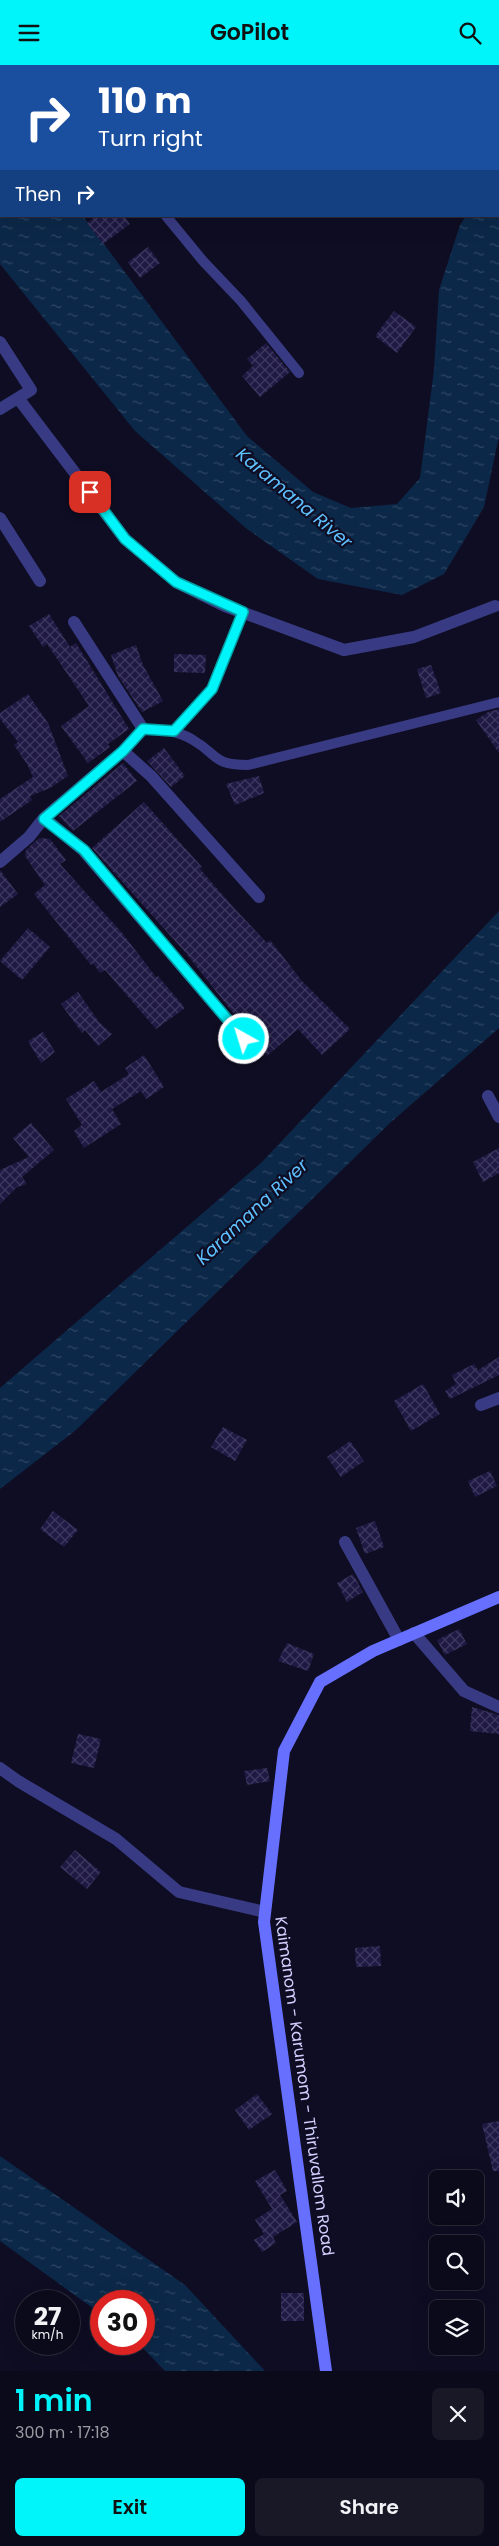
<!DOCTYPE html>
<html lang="en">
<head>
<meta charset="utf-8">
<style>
  :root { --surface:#0b0a1a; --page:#191827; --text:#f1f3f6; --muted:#9a9aa2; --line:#2b2b39; --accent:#00f5fb }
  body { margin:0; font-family:Poppins,sans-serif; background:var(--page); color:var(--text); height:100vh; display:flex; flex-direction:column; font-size:19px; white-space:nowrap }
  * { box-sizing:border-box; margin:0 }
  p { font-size:16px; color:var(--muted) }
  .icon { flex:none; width:28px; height:28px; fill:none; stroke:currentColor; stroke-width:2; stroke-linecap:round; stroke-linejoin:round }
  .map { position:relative; height:2306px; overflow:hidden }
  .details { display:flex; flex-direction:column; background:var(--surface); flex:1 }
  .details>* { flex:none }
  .top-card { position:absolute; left:0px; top:0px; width:500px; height:152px; box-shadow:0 5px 20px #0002,0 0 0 1px var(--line); background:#1a4fa0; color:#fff; overflow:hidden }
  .buttons { position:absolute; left:429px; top:2105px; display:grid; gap:10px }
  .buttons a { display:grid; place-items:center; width:55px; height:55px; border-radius:8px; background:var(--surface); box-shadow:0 5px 20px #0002,0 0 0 1px var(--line); font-size:25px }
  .speed { position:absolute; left:15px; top:2225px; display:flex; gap:10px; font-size:25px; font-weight:700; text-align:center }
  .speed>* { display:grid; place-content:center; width:65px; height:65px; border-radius:50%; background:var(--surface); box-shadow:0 5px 20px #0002,0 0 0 1px var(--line); line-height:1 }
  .speed small { font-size:12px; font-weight:400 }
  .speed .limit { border:8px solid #d22; background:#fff; color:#111 }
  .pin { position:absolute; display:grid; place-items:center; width:42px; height:42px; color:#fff; margin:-21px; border-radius:10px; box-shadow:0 2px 8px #0006 }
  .me { position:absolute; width:55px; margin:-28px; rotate:321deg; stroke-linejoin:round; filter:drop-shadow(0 0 4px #0008) }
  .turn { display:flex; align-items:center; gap:18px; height:105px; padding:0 15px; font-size:22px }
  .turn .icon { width:65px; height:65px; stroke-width:2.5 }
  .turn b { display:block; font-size:35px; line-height:42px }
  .then { display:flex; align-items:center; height:48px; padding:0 15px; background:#0003; gap:10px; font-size:19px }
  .round { display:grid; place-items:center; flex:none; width:52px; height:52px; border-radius:8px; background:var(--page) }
  .headline { display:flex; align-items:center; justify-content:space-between; height:85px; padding:0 15px }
  h1 { font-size:30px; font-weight:600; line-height:38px; color:var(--accent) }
  .cta { display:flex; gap:10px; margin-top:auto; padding:10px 15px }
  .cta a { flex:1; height:58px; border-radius:8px; background:var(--accent); color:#111; font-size:20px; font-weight:600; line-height:58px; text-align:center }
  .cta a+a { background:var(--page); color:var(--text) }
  header { display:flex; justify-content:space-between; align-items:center; height:65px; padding:0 15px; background:var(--accent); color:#111; font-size:22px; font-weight:600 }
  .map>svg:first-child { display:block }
  .water { fill:url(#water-ripples) }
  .building { fill:url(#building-cross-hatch) }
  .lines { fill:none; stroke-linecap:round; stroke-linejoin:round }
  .lane { stroke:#383b83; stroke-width:10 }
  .street { stroke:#383b83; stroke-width:12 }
  .secondary { stroke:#676fff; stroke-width:12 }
  .route-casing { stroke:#009fa3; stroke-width:12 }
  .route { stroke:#00f5fb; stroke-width:9 }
  .labels { text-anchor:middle; stroke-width:4.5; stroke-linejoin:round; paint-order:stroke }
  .street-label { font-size:16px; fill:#d1d0ff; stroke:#0f0d23 }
  .water-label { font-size:18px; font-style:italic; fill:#5ec1ff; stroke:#0f0d23 }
</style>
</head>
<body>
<header><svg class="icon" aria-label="menu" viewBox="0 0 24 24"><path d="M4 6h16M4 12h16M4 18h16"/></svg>GoPilot<svg class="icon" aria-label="search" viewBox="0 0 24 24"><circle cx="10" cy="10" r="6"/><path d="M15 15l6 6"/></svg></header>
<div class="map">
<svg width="499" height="2306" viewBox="0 0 499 2306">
  <defs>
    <pattern id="water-ripples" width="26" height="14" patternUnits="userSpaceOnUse" patternTransform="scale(1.25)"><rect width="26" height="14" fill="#0c2849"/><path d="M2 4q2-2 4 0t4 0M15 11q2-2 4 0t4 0" fill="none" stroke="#2e4664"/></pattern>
    <pattern id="building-cross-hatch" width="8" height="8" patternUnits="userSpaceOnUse" patternTransform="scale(1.25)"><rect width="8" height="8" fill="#1f1944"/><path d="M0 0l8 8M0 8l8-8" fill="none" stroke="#3e3960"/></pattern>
  </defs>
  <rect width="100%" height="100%" fill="#0f0d23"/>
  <path class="water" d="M0,41L1,151H83L247,371L313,427L351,443L397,439L420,413L434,305L439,225L460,160L466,151H499V103V371L484,442L444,509L402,530L318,514L247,464L135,366L0,199Z
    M499,846V963L390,1058L76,1365L0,1424V1323L262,1097Z
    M0,2091L185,2220L265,2306H165L139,2279H144V2236H101V2249L0,2176Z"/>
  <path class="building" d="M96,151H124L130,159L103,179L87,158Z
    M148,182L160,198L140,213L128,197Z
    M394,246L416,262L397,288L375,271Z
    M266,278L290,307L260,332L242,311L253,301L247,294Z
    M49,549L70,582L76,578L129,664L108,679L110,682L88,698L61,661L89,641L47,579L43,582L29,561Z
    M136,580L143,600L163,636L142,647L118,611L111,590Z
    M174,589L206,590L205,608L174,607Z
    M431,600L441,628L426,633L417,604Z
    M28,629L48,658L68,711L50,723L30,731L32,735L0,757V734L33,712L27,699L14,680L18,677L0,654V648Z
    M499,644V688L476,655L488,647Z
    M164,683L185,711L171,722L147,696Z
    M123,698L137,716L73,766L59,751Z
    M259,711L264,728L235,740L226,719Z
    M144,737L202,802L200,804L234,843L267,878L270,875L302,916L350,964L322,990L298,964L267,991L185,887L92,783Z
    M39,773L50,774L66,795L60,799L123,869L156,912L158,911L185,943L156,964L105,905L100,908L93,898L91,900L34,829L45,820L25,791L26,785Z
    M0,805L18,829L0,842Z
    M28,863L50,882L22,915L0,896Z
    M78,927L99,957L112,969L98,981L85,965L82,968L61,939Z
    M43,967L55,987L41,998L28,976Z
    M144,990L164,1022L146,1034L141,1026L112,1044L121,1059L84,1083L74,1066L82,1060L66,1034L94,1016L101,1027L129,1009L125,1003Z
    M31,1058L54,1085L22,1112L27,1119L17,1122L0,1139V1105L29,1092L13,1073Z
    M499,1083V1108L483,1117L473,1097Z
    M499,1292V1310L450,1334L445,1326L456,1319L452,1310L474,1299L478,1305Z
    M423,1319L440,1349L411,1366L394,1336Z
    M223,1362L247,1375L235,1396L211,1382Z
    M350,1376L364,1396L341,1412L327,1392Z
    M490,1406L497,1421L475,1432L468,1416Z
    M53,1446L78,1465L64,1482L40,1464Z
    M375,1456L384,1482L365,1489L356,1463Z
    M353,1509L363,1527L347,1537L337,1518Z
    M459,1564L467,1579L445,1590L437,1575Z
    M287,1578L314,1589L308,1606L278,1596Z
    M472,1642L499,1650V1669L470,1666Z
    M78,1669L101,1674L94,1703L71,1698Z
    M267,1703L270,1716L247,1720L244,1706Z
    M75,1785L101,1807L87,1824L60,1802Z
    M380,1881L381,1901L356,1902L355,1883Z
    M257,2029L272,2049L249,2065L235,2045Z
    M499,2056V2106H493L482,2059Z
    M275,2105L287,2126L280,2130L297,2157L273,2172L276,2178L262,2187L254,2175L264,2169L255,2155L272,2144L255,2116Z
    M281,2228H304V2256H281Z"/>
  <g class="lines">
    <path class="lane" d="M145,1L146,0
      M166,151L203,196L241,236L299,308
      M143,664C161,665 177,665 193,675C219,690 212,700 248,700L499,637
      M174,666L212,624L243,547"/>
    <path class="street" d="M0,277L31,325L0,344
      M18,333L125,474L176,517L225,541L344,585L414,572L495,541
      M0,453L40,516
      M123,686L151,711L259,832
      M44,753L123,686L143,664L74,557
      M0,797L29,772L44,753L83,785L244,974
      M488,1031L499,1052
      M481,1340L499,1333
      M345,1477L399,1575
      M414,1568L464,1626L499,1642
      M0,1703L18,1716L116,1774L179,1827L265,1847"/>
    <path class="secondary" d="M472,0L474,1
      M326,2306L264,1857L284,1686L320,1617L373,1586L499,1532"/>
  </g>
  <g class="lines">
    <g class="route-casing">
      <path id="route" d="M90,427L125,474L176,517L243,547L212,624L174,666L143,664L123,686L44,754L84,785L244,974"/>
    </g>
    <use href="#route" class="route"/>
  </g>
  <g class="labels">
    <g class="street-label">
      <text transform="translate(305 2021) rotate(82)" y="6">Kaimanom - Karumom - Thiruvallom Road</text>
    </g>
    <g class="water-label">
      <text transform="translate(294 433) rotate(40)" y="6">Karamana River</text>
      <text transform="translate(252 1147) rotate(-43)" y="6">Karamana River</text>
    </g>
  </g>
</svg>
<div class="buttons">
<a><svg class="icon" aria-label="sound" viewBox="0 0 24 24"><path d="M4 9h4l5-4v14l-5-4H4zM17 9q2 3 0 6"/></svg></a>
<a><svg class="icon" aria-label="search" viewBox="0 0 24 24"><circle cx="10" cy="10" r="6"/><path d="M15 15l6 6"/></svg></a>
<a><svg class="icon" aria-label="layers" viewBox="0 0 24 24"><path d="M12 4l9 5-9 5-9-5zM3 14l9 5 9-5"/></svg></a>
</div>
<div class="speed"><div>27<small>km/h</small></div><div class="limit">30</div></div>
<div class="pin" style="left:90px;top:427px;background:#d93025"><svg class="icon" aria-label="arrive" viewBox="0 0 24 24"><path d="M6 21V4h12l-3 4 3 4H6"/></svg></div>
<svg class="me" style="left:244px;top:974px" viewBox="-20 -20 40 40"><circle r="17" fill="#00f5fb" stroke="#fff" stroke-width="3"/><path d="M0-11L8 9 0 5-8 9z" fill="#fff"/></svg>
<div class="top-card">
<div class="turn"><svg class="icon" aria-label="right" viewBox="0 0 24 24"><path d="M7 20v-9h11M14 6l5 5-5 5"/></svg><div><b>110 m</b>Turn right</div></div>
<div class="then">Then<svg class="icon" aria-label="right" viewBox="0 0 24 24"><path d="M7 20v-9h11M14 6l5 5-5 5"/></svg></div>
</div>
</div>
<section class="details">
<div class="headline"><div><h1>1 min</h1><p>300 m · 17:18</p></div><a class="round"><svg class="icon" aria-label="close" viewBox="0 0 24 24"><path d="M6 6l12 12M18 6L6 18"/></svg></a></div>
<div class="cta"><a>Exit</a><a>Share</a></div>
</section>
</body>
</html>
